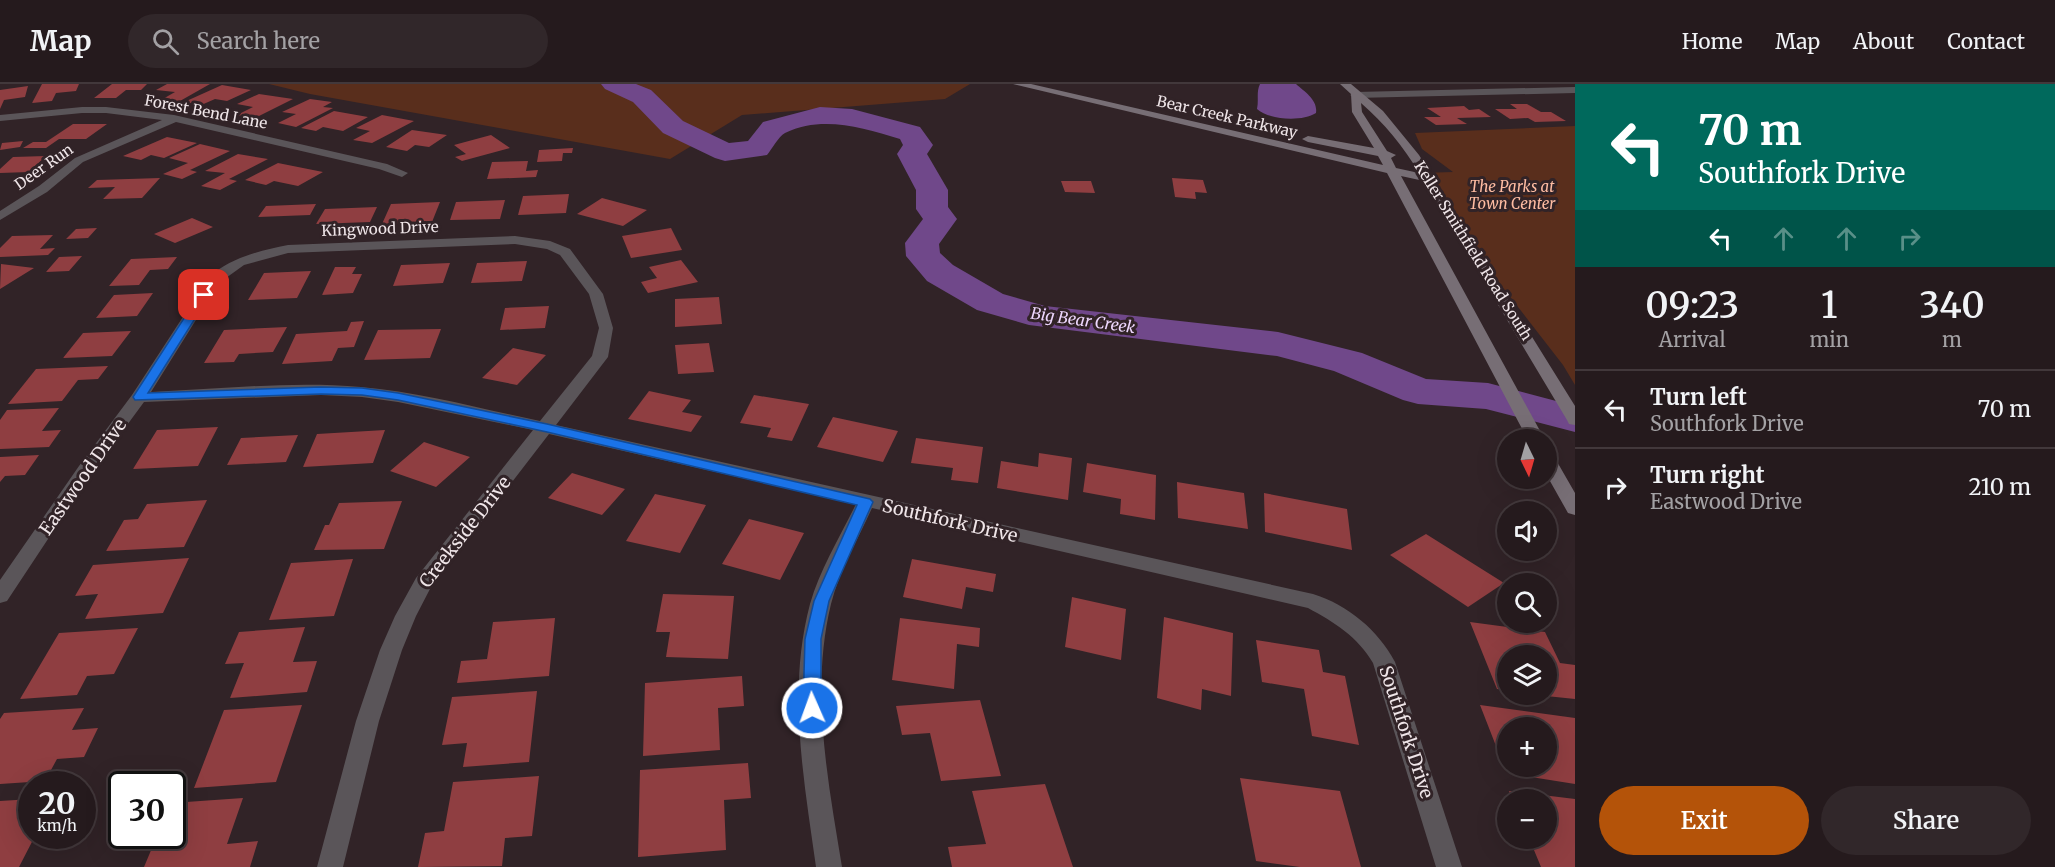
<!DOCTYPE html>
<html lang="en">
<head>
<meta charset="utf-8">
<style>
  :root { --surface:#251a1d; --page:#31272a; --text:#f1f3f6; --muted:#a3a1a4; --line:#42383b; --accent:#b45309 }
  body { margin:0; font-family:Merriweather,serif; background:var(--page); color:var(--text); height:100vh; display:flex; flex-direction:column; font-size:22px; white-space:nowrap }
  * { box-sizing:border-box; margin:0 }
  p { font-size:20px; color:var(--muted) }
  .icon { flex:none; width:33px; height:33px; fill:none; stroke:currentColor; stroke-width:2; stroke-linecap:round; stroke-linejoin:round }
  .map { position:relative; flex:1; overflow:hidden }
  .drawer { display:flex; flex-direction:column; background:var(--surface); width:480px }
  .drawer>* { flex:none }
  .banner { background:#00695c; color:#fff; overflow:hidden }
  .needle { width:39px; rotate:175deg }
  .controls { position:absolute; left:1497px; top:345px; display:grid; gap:12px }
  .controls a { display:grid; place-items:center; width:60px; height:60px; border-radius:50%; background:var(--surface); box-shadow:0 6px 24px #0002,0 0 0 2px var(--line); font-size:30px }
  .speed { position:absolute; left:18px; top:687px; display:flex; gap:12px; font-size:30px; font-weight:700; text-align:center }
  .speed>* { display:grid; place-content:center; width:78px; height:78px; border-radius:50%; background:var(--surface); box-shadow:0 6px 24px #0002,0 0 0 2px var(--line); line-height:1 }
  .speed small { font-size:15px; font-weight:400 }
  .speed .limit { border:3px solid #111; border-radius:9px; background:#fff; color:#111 }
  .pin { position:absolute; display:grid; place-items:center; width:51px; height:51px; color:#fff; margin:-26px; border-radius:12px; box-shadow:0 3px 9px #0006 }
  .me { position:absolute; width:66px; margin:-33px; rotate:358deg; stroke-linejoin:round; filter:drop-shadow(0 0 4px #0008) }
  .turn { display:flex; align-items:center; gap:21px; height:126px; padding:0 24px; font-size:27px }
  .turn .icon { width:78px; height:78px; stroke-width:2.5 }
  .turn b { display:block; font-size:42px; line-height:51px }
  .lanes { display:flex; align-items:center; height:57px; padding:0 24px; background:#0003; justify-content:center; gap:30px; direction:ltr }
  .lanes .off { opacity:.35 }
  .eta { display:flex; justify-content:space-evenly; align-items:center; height:102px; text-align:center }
  .eta b { font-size:36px; font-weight:600; line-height:42px }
  .button { display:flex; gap:12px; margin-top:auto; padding:12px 24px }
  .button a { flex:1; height:69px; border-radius:36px; background:var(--accent); color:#fff; font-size:24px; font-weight:600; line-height:69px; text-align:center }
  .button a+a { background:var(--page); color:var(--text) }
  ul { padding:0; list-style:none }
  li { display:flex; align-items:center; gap:18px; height:78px; padding:0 24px; border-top:2px solid var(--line) }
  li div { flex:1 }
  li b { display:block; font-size:22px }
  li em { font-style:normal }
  header { display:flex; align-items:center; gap:36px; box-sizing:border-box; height:84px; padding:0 30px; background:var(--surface); border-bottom:2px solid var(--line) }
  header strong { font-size:28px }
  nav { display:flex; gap:33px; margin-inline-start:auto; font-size:21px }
  .search { width:420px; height:54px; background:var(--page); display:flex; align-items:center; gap:15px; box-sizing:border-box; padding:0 21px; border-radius:33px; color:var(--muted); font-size:22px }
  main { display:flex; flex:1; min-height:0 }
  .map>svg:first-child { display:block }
  .green { fill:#592e1c }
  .water { fill:#70488a }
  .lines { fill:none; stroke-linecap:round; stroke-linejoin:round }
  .river { fill:#70488a; fill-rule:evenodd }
  .building { fill:#8f3e41 }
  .minor { fill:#5a5559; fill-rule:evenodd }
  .secondary { fill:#776e75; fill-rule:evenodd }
  .route { fill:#1a73e8; stroke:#114b97; stroke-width:1.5 }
  .labels { text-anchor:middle; stroke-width:6; stroke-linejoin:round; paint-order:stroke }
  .far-street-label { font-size:15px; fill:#efe5e8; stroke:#312327 }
  .far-park-label { font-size:15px; font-style:italic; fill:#febca2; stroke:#312327 }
  .far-water-label { font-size:16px; font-style:italic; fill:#eed7fe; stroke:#312327 }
  .street-label { font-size:18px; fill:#efe5e8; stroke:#312327 }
</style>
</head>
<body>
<header>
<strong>Map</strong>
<div class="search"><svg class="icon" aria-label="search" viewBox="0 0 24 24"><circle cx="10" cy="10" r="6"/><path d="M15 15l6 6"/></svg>Search here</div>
<nav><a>Home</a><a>Map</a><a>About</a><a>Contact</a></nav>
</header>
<main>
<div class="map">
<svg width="1575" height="783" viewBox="0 0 1575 783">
  <rect width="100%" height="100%" fill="#312327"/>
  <path class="green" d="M269,0H970L945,15L742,31L670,75L310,10Z
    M1575,42V301L1563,281L1470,161L1421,89L1453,88L1422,65L1415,49Z"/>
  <path class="water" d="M1260,0H1296C1305,8 1318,16 1316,29C1302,38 1269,36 1257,25C1259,16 1256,8 1260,0Z"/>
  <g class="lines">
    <path class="river" d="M601,0H636L651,6L683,37L729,59L748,57L763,38L820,23L852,25L920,43L933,61L927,70L948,106V123L957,135L939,160L940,169L953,181L1003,210L1045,222L1278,248L1362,269L1426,295L1488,299L1575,322V348L1486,325L1418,320L1403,316L1334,287L1277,272L1029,241L977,226L927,197L906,172L905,159L923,135L916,125V106L897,70L903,61L900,55C862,44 823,31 785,49C778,53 772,65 767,71L725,77L715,74L663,49L633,18L605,5Z"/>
  </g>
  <path class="building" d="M42,0H79L76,7L56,9L52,17L32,19Z
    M112,0H147L141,6H126L116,14H94Z
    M167,0H210L180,17L161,16L175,8L156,6Z
    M222,1L251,6L227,17L215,15L199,22L182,19Z
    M28,2L25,13L4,16L0,25V6Z
    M259,10L293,15L255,34L237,31L253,23L237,20Z
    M310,15L332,18L323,23L333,24L296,43L278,39L296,30L282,28Z
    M1510,20H1527L1541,28H1551L1566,37L1535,38L1528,34L1510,35L1495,25H1517Z
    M1464,22L1469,26L1479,25L1491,33L1457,34L1467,40L1436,41L1424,33H1441L1427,24Z
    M334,27L368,33L343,47L323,43L316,47L301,44Z
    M382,31L414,37L372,59L353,56L370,47L356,44Z
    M73,40H107L86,55H59L46,64H23L33,58H46Z
    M412,46L447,51L429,63L415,61L407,67L386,63Z
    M491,51L510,64L462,77L455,73L466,70L454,61Z
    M167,53L197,59L164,74L151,71L141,76L123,72Z
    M23,57L20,63L0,66L2,59Z
    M200,60L230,67L190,86L197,88L182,95L163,90L188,79L169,74Z
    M573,64L572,69H563L562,77L537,78L539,66Z
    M238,70L268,75L229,95L237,97L220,106L201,102L225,89L205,87Z
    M46,72L29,88L0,89V85L13,73Z
    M528,77L526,87L538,86L536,93L487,95L492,78Z
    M278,79L323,88L298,102L274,97L266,101L245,96Z
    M160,94L142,114L103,115L115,103L88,104L97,96Z
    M1172,94L1203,96L1207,109L1195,108L1196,115L1175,113Z
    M1061,97H1091L1095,109L1065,108Z
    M569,110L566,129L518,131L523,112Z
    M602,114L647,126L623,142L577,130Z
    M505,116L500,135L450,136L456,118Z
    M440,118L432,138L382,140L391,120Z
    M316,120L310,131L258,133L266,122Z
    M377,123L370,138L316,140L325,125Z
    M192,134L213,143L175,159L154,150Z
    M97,144L88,154L66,155L76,145Z
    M671,144L682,166L631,174L622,152Z
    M53,151L40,165L55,164L48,171L0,173V164L12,152Z
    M82,172L69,187L46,188L59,173Z
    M177,173L168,185L150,186L139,201L109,202L131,175Z
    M681,176L698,198L648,209L641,198L657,194L649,183Z
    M527,177L522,197L471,199L477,179Z
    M450,179L443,199L393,202L401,181Z
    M1,180L34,184L0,205Z
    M335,183H356L352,190H362L353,209L322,211Z
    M311,187L297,214L248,216L264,189Z
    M153,209L137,232L96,234L114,211Z
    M719,213L722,240L675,243V215Z
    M549,222L545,244L500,246L505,224Z
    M364,237L354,263L338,264L332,277L282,280L296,250L347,247L351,238Z
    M287,243L273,268L239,270L234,278L204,279L224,246Z
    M441,245L430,274L364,276L378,246Z
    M131,247L112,272L63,274L83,249Z
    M709,259L714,288L678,290L675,261Z
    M513,264L546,271L517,301L482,294Z
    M108,282L98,295L78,296L62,317L8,320L36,285Z
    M649,307L691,316L682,328L702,332L691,348L628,335Z
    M754,311L809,320L792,357L767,353L771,344L740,339Z
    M59,324L42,347L61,346L49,363L0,365V336L7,326Z
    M833,333L898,347L883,378L817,363Z
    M218,343L198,382L133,385L157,346Z
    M385,346L373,379L303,383L317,350Z
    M298,351L286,378L227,381L241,354Z
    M916,354L983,363L978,399L951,396L953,384L911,379Z
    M424,358L470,373L436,403L390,387Z
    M1039,369L1072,374L1068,416L997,404L1001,377L1038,383Z
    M39,371L25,391L5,392L0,398V373Z
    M1087,379L1156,391L1155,436L1120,430L1121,415L1083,408Z
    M572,389L625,405L602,431L548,414Z
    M1177,398L1244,409L1248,445L1178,434Z
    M1264,409L1347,425L1352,466L1265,448Z
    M655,410L706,421L680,469L626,457Z
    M207,416L184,463L106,467L124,436L138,435L147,420Z
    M402,417L384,465L314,466L325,441H329L339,419Z
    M749,435L804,449L780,496L722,480Z
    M1426,450L1504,499L1468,523L1390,471Z
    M189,474L163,529L85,535L98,510L75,512L93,481Z
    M353,475L334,532L269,536L291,479Z
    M912,475L996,490L993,508L966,503L962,525L903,513Z
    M663,510L734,512L728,575L666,573L670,548H656Z
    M1072,513L1126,525L1121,576L1065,563Z
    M1164,533L1233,549L1231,612L1202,605L1201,626L1157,614Z
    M555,534L549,592L457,599L461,577L487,575L493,538Z
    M900,534L980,544L979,563L957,560L954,605L892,596Z
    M1470,538L1545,548L1560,579L1575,581V615L1546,612V572H1508V606L1497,605Z
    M305,543L293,578L317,577L307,608L230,614L244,579L225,580L239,548Z
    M138,544L114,590L87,592L77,611L20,615L59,549Z
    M1256,556L1319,566L1323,588L1345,592L1359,661L1312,652L1304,605L1262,598Z
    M742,592L744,622L718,624L720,666L643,672L645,599Z
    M537,607L529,678L463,683L467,659L442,661L452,613Z
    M980,616L1001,692L941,697L930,649L902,651L896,622Z
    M302,621L276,698L194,704L224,626Z
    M1480,621L1575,634V700L1531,693L1527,682H1546V644H1508V664L1496,662Z
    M84,624L72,646L98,644L84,673L57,675L45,697L0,700V635L4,629Z
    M748,679L751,714L724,716L726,766L638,773L640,686Z
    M539,692L532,752L505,754L502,782L418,783L425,749L444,747L453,698Z
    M1240,694L1340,707L1361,783H1300L1256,777Z
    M1045,700L1073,783H952L948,763L986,760L972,707Z
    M1509,707L1575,715V783H1541L1529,754H1546V716H1512Z
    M243,714L227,760L258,757L250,783H144L157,752H172V719Z
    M32,715V752H35L19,783H0V717Z"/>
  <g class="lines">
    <path class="minor" d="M1575,3V9L1355,14L1350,11L1355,8Z
      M82,23H106L174,31L387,80L408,89L402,93L379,85L176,38L83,78L47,108L0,136V127L39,102L75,74L162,36L106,29H82L0,37V31Z
      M515,152L550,157L570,165L603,210L613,244L608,273L556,341L1313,510C1348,521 1378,546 1395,578L1462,783H1436L1373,579C1358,553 1334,538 1308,524L872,424C858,455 839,487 831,520C810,607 828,697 842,783H816C804,697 787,606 810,520C820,485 840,453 856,420L549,350L431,503L416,532L402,566L379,637L343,783H317L356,637L380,566L395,532L416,494L533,346L398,318L362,313L321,311L144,318L91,390L7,517L0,519V496L79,382L132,311L209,193C232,173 259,167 288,161ZM515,160L547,165L560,171L589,210L599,244L592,272L540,337C481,325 421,308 361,303C291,297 220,305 151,308L219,199L244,181L288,169Z"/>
    <path class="secondary" d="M1013,0H1031L1383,81L1378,72L1308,58L1302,55L1308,52L1374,64L1352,28L1351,10L1340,0H1351L1383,27L1419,71L1575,322V341L1569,340L1567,336L1424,97L1401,92L1545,356H1528L1387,89ZM1361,19C1384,39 1404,63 1419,89L1396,84L1391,74L1396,71L1387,67L1362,28Z
      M1546,368L1552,369L1575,409V431L1568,429L1546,390Z"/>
  </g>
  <path class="route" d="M204,208L210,211L148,309L321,303L362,304L398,309L547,340L870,415L873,418L829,517L821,555V624L818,629L812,631L806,629L803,624L805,555L814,517L857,421L547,348L398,316L362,311L321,310L135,316L133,313L199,211Z"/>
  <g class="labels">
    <g class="far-street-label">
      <text transform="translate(206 28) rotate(11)" y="5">Forest Bend Lane</text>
      <text transform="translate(1227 33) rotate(13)" y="5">Bear Creek Parkway</text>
      <text transform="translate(44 83) rotate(-35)" y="5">Deer Run</text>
      <text transform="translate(380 145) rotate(-2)" y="5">Kingwood Drive</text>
      <text transform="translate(1473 167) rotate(58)" y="5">Keller Smithfield Road South</text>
    </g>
    <g class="far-park-label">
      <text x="1512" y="108">The Parks at<tspan x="1512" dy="17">Town Center</tspan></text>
    </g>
    <g class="far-water-label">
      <text transform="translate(1083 236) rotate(8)" y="6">Big Bear Creek</text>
    </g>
    <g class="street-label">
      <text transform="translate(83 393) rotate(-55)" y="6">Eastwood Drive</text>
      <text transform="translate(950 437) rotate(13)" y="6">Southfork Drive</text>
      <text transform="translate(465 448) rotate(-52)" y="6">Creekside Drive</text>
      <text transform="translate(1406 648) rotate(72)" y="6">Southfork Drive</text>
    </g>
  </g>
</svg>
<div class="controls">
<a><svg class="needle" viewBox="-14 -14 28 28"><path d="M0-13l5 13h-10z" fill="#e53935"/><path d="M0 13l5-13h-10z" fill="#a3a1a4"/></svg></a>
<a><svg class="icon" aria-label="sound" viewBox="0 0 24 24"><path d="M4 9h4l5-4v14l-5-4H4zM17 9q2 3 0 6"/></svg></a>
<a><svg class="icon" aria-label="search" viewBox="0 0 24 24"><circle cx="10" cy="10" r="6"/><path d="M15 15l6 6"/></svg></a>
<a><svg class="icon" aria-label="layers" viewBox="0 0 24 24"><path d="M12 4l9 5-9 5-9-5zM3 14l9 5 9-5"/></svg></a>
<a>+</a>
<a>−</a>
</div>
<div class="speed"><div>20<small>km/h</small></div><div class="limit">30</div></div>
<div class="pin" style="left:204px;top:211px;background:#d93025"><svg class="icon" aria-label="arrive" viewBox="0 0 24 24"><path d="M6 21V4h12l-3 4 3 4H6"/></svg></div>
<svg class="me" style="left:812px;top:624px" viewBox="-20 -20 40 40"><circle r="17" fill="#1a73e8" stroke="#fff" stroke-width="3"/><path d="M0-11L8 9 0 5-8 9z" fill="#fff"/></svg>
</div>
<section class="drawer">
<div class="banner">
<div class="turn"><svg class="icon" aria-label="left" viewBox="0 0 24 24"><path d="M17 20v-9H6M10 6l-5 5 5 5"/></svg><div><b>70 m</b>Southfork Drive</div></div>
<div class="lanes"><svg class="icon" aria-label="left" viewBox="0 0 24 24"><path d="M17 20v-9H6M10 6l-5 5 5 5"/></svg><svg class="icon off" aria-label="ahead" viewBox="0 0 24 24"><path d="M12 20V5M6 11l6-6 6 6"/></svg><svg class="icon off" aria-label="ahead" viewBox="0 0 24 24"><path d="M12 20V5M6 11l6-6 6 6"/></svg><svg class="icon off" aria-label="right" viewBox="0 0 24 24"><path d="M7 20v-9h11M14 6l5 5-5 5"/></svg></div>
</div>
<div class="eta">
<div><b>09:23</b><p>Arrival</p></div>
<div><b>1</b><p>min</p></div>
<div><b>340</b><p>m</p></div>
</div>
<ul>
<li><svg class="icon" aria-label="left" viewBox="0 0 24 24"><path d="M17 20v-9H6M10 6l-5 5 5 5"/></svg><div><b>Turn left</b><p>Southfork Drive</p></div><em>70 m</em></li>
<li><svg class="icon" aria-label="right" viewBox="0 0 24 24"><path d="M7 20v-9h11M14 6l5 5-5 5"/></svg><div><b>Turn right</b><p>Eastwood Drive</p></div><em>210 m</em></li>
</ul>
<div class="button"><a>Exit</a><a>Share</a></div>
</section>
</main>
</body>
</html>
